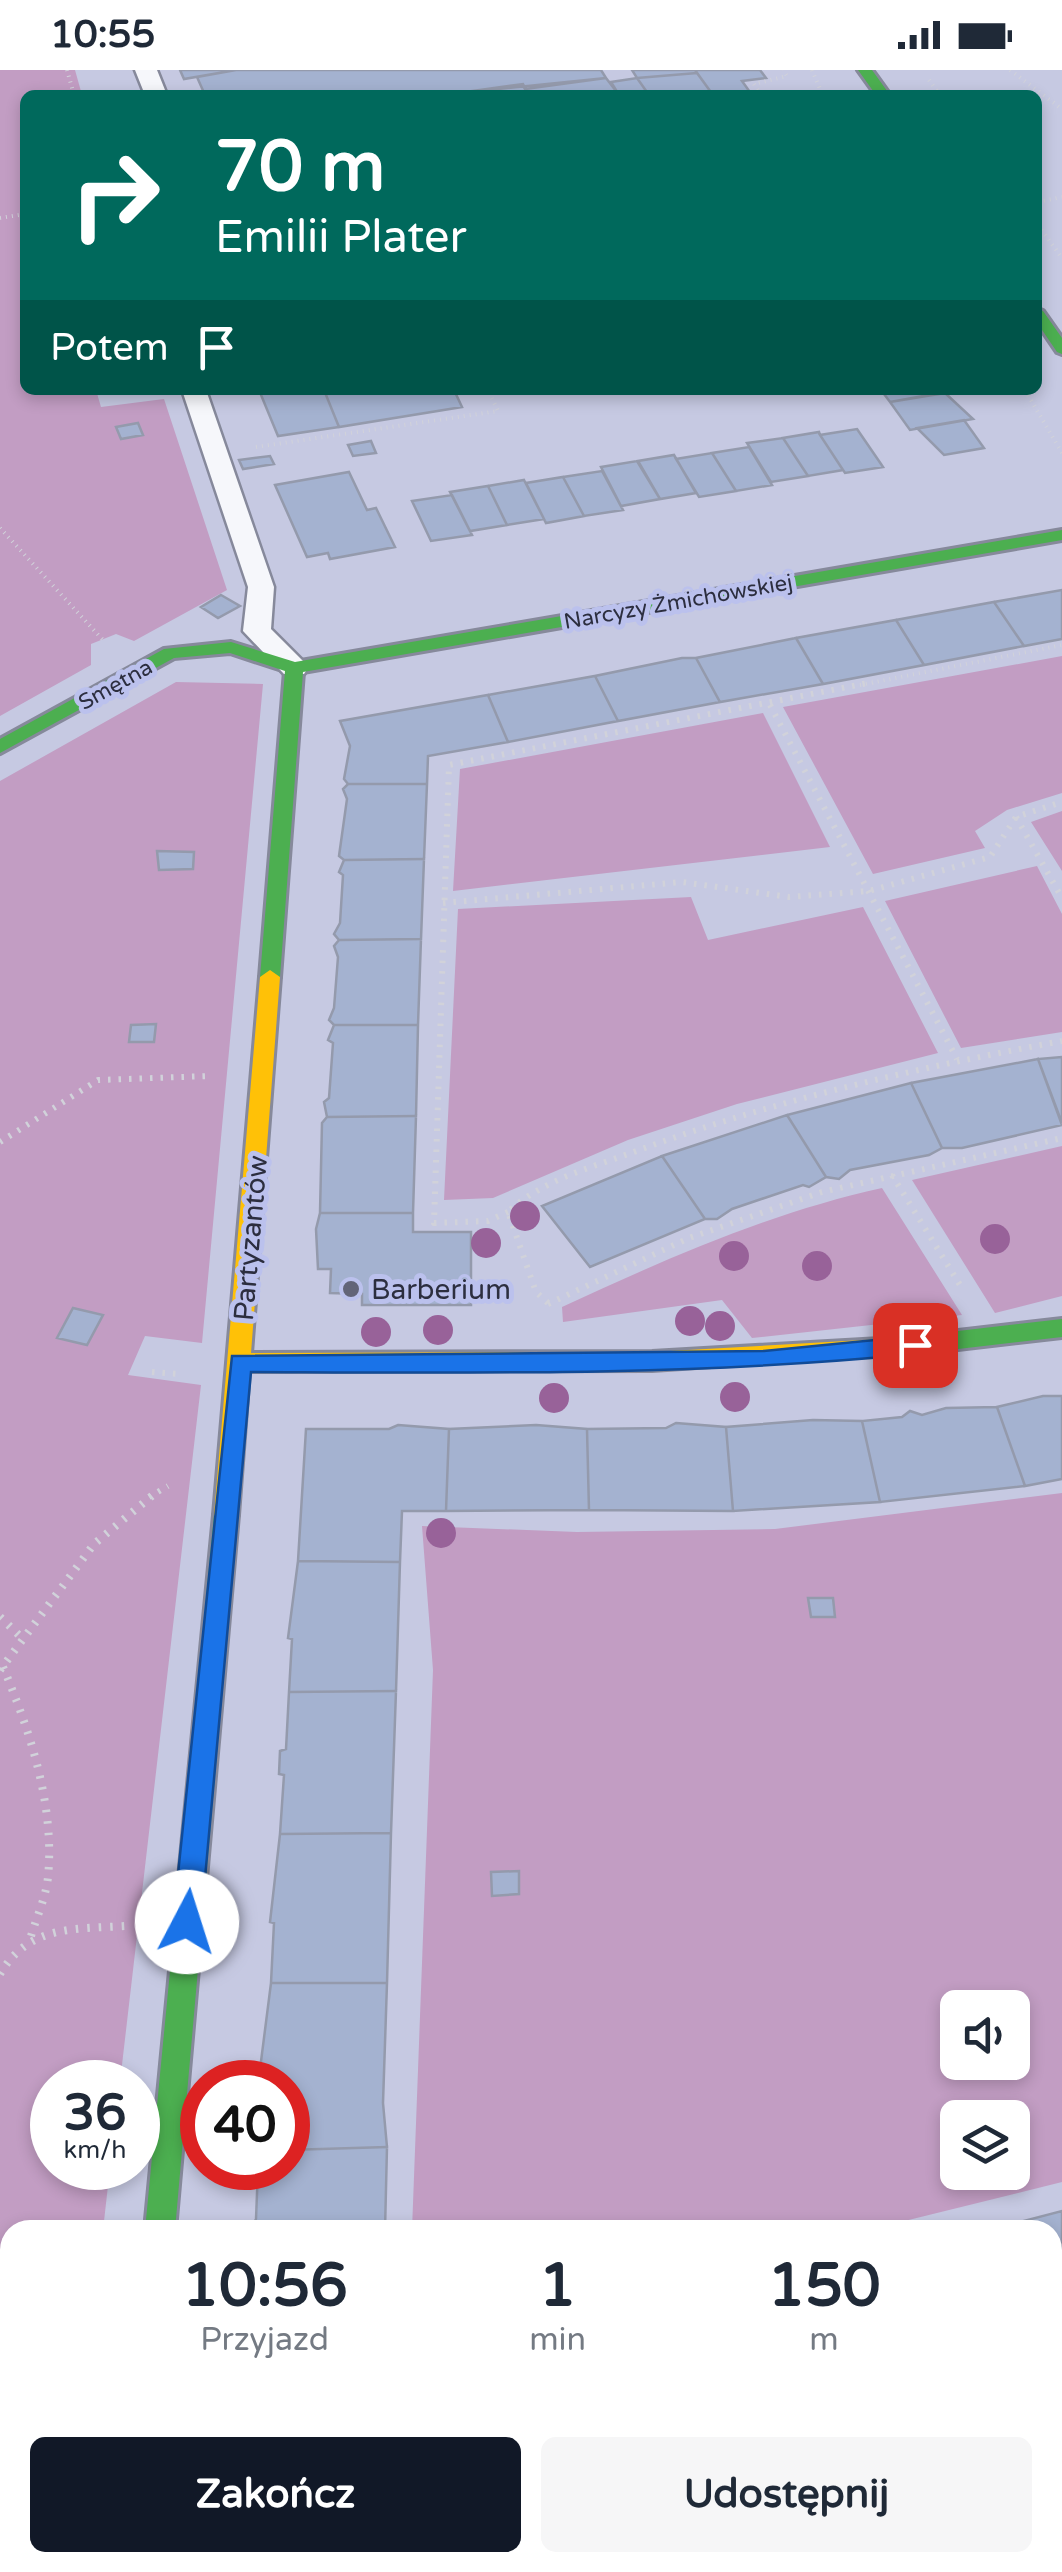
<!DOCTYPE html>
<html lang="pl">
<head>
<meta charset="utf-8">
<style>
  :root { --surface:#fff; --page:#f6f6f7; --text:#1f2937; --muted:#747a83; --accent:#111827 }
  body { margin:0; font-family:"Varela Round",sans-serif; background:var(--page); color:var(--text); height:100vh; display:flex; flex-direction:column; font-size:38px; white-space:nowrap }
  * { box-sizing:border-box; margin:0 }
  p { font-size:32px; color:var(--muted) }
  .icon { flex:none; width:55px; height:55px; fill:none; stroke:currentColor; stroke-width:2; stroke-linecap:round; stroke-linejoin:round }
  .map { position:relative; flex:1; overflow:hidden }
  .drawer { position:absolute; left:0px; top:2150px; width:1062px; height:352px; display:flex; flex-direction:column; background:var(--surface); border-radius:30px 30px 0 0; box-shadow:0 5px 15px #0003 }
  .drawer>* { flex:none }
  .guide { position:absolute; left:20px; top:20px; width:1022px; height:305px; border-radius:15px; box-shadow:0 5px 15px #0003; background:#00695c; color:#fff; overflow:hidden }
  .fabs { position:absolute; left:940px; top:1920px; display:grid; gap:20px }
  .fabs a { display:grid; place-items:center; width:90px; height:90px; border-radius:15px; background:var(--surface); box-shadow:0 5px 15px #0003; font-size:50px }
  .speed { position:absolute; left:30px; top:1990px; display:flex; gap:20px; font-size:50px; font-weight:700; text-align:center }
  .speed>* { display:grid; place-content:center; width:130px; height:130px; border-radius:50%; background:var(--surface); box-shadow:0 5px 15px #0003; line-height:1 }
  .speed small { font-size:25px; font-weight:400 }
  .speed .limit { border:15px solid #d22; background:#fff; color:#111 }
  .pin { position:absolute; display:grid; place-items:center; width:85px; height:85px; color:#fff; margin:-42px; border-radius:20px; box-shadow:0 5px 15px #0006 }
  .me { position:absolute; width:110px; margin:-55px; rotate:5deg; stroke-linejoin:round; filter:drop-shadow(0 0 8px #0008) }
  .turn { display:flex; align-items:center; gap:35px; height:210px; padding:0 30px; font-size:45px }
  .turn .icon { width:130px; height:130px; stroke-width:2.5 }
  .turn b { display:block; font-size:70px; line-height:85px }
  .then { display:flex; align-items:center; height:95px; padding:0 30px; background:#0003; gap:20px; font-size:38px }
  .eta { display:flex; justify-content:space-evenly; align-items:center; height:170px; text-align:center }
  .eta b { font-size:60px; font-weight:700; line-height:70px }
  .cta { display:flex; gap:20px; margin-top:auto; padding:20px 30px }
  .cta a { flex:1; height:115px; border-radius:15px; background:var(--accent); color:#fff; font-size:40px; font-weight:700; line-height:115px; text-align:center }
  .cta a+a { background:var(--page); color:var(--text) }
  .status { display:flex; justify-content:space-between; align-items:center; height:70px; padding:0 50px; background:var(--surface); direction:ltr }
  .status svg { height:28px; fill:currentColor }
  .map>svg:first-child { display:block }
  .green { fill:#c29dc3; fill-rule:evenodd }
  .building { fill:#a4b2d0; stroke:#949aac; stroke-width:2.5 }
  .lines { fill:none; stroke-linecap:round; stroke-linejoin:round }
  .lane-casing { stroke:#86899b; stroke-width:5 }
  .street-casing { stroke:#86899b; stroke-width:5 }
  .fast-casing { stroke:#86899b; stroke-width:6 }
  .slow-casing { stroke:#86899b; stroke-width:6 }
  .path-far2 { stroke:#d1d2da; stroke-width:4; stroke-dasharray:1 5; stroke-linecap:butt }
  .path-far1 { stroke:#d1d2da; stroke-width:6; stroke-dasharray:2.5 8; stroke-linecap:butt }
  .path { stroke:#d1d2da; stroke-width:8; stroke-dasharray:2.5 9; stroke-linecap:butt }
  .lane { fill:#f6f7fb; fill-rule:evenodd }
  .street { fill:#f6f7fb; fill-rule:evenodd }
  .fast { fill:#4caf50; fill-rule:evenodd }
  .slow { fill:#ffc107; fill-rule:evenodd }
  .tree { fill:#986299 }
  .route { fill:#1a73e8; stroke:#114b97; stroke-width:2.5 }
  .poi-dot { fill:#626478; stroke:#bbc1ed; stroke-width:4 }
  .labels { text-anchor:middle; stroke-width:10; stroke-linejoin:round; paint-order:stroke }
  .far-street-label { font-size:22px; fill:#2c2e3f; stroke:#bbc1ed }
  .street-label { font-size:28px; fill:#2c2e3f; stroke:#bbc1ed }
  .poi-label { font-size:28px; fill:#2c2e3f; stroke:#bbc1ed; text-anchor:start }
</style>
</head>
<body>
<div class="status"><b>10:55</b><svg viewBox="0 0 49 12"><path d="M0 12V9h3v3zM5 12V6h3v6zM10 12V3h3v9zM15 12V0h3v12zM26 1h20v11H26zM47 4h2v5h-2z"/></svg></div>
<div class="map">
<svg width="1062" height="2502" viewBox="0 0 1062 2502">
  <rect width="100%" height="100%" fill="#c6c9e2"/>
  <path class="green" d="M0,0H75L82,25H25V320H96L101,337L164,329L227,520L134,571L116,564L91,574V595L0,646Z
    M1062,586V723L1007,740L975,761L985,778L873,804L783,637Z
    M176,612L263,614L202,1273L145,1266L128,1305L201,1315L120,2012H52V2098H110L103,2160H10V2492L64,2493L63,2502H0V711Z
    M763,643L830,777L453,821L460,699Z
    M1062,741V801L1031,752Z
    M1037,796L1062,844V962L961,978L885,831Z
    M691,827L708,870L863,837L938,983L737,1034L628,1070L493,1128L444,1130L458,839Z
    M1062,1076V1226L995,1243L912,1110Z
    M882,1118L962,1245L752,1268L722,1230L563,1252L562,1237C666,1189 769,1143 882,1118Z
    M1062,1423V2112L868,2160H412L433,1600L422,1456L577,1462L775,1459ZM958,1938H1012V1992H958ZM958,2048H1012V2102H958Z
    M650,2493V2492L829,2493L797,2502H653Z"/>
  <path class="building" d="M180,0H236L184,9Z
    M601,0L606,8L440,25H205L197,7L236,0Z
    M632,0H695L697,3L637,8Z
    M695,0H760L766,8L742,11L752,25H713Z
    M697,3L713,25H649L637,8Z
    M606,8L619,25H529L525,19Z
    M637,8L649,25H619L611,12Z
    M523,14L529,25H444Z
    M259,320H324L339,357L278,366Z
    M324,320H454L462,337L339,357Z
    M881,320H950L951,321L890,332Z
    M945,323L973,349L910,360L890,332Z
    M964,350L984,378L944,385L917,358Z
    M138,353L143,365L121,369L116,357Z
    M857,359L881,394L883,397L845,403L820,365Z
    M819,362L820,365L843,400L808,406L783,368Z
    M783,368L808,406L771,412L747,373Z
    M371,371L376,383L353,386L348,375Z
    M749,377L772,415L736,421L712,383Z
    M712,383L736,421L699,427L676,389Z
    M674,385L696,423L660,429L638,391Z
    M270,386L274,394L243,399L239,390Z
    M637,391L660,429L621,436L601,397Z
    M602,401L623,440L584,446L563,407Z
    M349,402L367,440L376,438L395,477L330,489L328,483L307,487L275,415Z
    M563,407L584,446L546,453L526,413Z
    M524,410L544,449L507,455L488,416Z
    M488,416L507,455L470,461L450,422Z
    M452,425L472,465L431,471L412,431Z
    M1062,520V569L1024,576L994,532Z
    M221,525L240,536L218,548L201,537Z
    M994,532L1024,576L924,595L896,550Z
    M896,550L924,595L823,614L796,568Z
    M796,568L823,614L720,632L696,588Z
    M682,588H696L720,632L618,651L595,606Z
    M595,606L618,651L508,672L488,625Z
    M488,625L508,672L428,686L427,714H348L344,709L350,676L340,651Z
    M348,714H427L424,789L344,790L339,786L347,729L343,719Z
    M157,781L194,782L193,799L159,800Z
    M424,789L421,869L339,870L334,864L340,853L343,805L339,802L344,790Z
    M421,869L418,955H334L329,950L334,938L338,887L334,876L339,870Z
    M156,954L154,972H129L131,955Z
    M334,955H418L416,1046L327,1047L324,1032L329,1028L333,973L328,970Z
    M1062,987V1053L1038,989Z
    M1038,989L1062,1055L962,1078H942L911,1013Z
    M911,1013L942,1078L929,1085L850,1100L839,1109L826,1107L787,1045Z
    M787,1045L826,1107L809,1117L803,1115L732,1139L717,1149H705L662,1086Z
    M416,1046L413,1143H320L322,1053L327,1047Z
    M662,1086L705,1149L590,1197L542,1136Z
    M320,1143H413V1162H471V1235H362V1224L330,1223L331,1199H318L316,1159Z
    M73,1238L103,1245L87,1275L57,1268Z
    M1043,1326H1062V1409L1025,1416L997,1337Z
    M997,1337L1025,1416L880,1432L862,1351L902,1347L910,1341L922,1345L946,1338Z
    M813,1350L862,1351L880,1432L733,1441L726,1357Z
    M676,1353L726,1357L733,1441L589,1440L587,1359L666,1358Z
    M398,1355L449,1359L446,1441H402L400,1492L298,1491L306,1359H389Z
    M536,1355L587,1359L589,1440L446,1441L449,1359Z
    M298,1491L400,1492L396,1621L289,1622L292,1569L288,1568Z
    M808,1528H833L835,1547H811Z
    M396,1621L391,1763L280,1764L284,1705L279,1704L280,1681L286,1679L289,1622Z
    M391,1763L387,1913H271L274,1853L270,1852L280,1764Z
    M519,1801V1824L492,1826L491,1802Z
    M271,1913H387L383,2033L387,2077L288,2080V2012H264L259,2007Z
    M387,2077L385,2160H250L256,2149L258,2098H288V2080Z
    M1062,2141V2280L1052,2287V2160H989Z"/>
  <g class="lines">
    <g class="lane-casing">
      <path id="lane" d="M135,0H157L167,25H145Z
        M182,320H206L274,517L271,559L304,592L308,598L304,604H284L243,561L248,517Z"/>
    </g>
    <g class="street-casing">
      <path id="street" d="M93,2492H169L168,2502H92Z"/>
    </g>
    <g class="fast-casing">
      <path id="fast" d="M858,0H872L890,25H876Z
        M1038,239L1043,241L1062,268V284L1057,282L1038,254Z
        M1062,460V470L303,602L280,907L270,914L260,907L285,601L230,583L174,588L0,683V669L164,579L231,572L295,592Z
        M1062,1249V1267L898,1286L890,1283L887,1277L890,1271L898,1268Z
        M226,1435L234,1438L238,1445L175,2160H145L214,1445L218,1438Z"/>
    </g>
    <g class="slow-casing">
      <path id="slow" d="M270,900L280,907L251,1283L652,1282L898,1268L906,1271L909,1277L906,1283L652,1300L249,1301L238,1445L234,1452L226,1455L218,1452L214,1445L260,907Z"/>
    </g>
    <path class="path-far2" d="M67,0L74,25
      M812,0L820,19
      M1010,0L1062,39
      M929,10L940,25
      M761,25L754,14L787,6L783,0
      M1038,132L1062,127
      M0,148L25,144
      M1038,155L1062,188
      M1025,320L1062,383
      M256,377L498,341L488,320
      M0,458L103,570
      M860,615L1062,575"/>
    <path class="path-far1" d="M770,635L957,989
      M1016,747L1062,828
      M443,833L682,812L789,827L869,821L990,787L1016,747L1062,732
      M0,1072L98,1010L209,1006
      M892,1105L960,1215
      M508,1142L488,1151L434,1153L449,695L873,612
      M548,1233L536,1222L508,1142C541,1111 589,1098 631,1083C771,1031 916,998 1062,971
      M548,1234L689,1168L822,1122L1062,1068
      M152,1302L180,1304
      M149,1427L168,1416"/>
    <path class="path" d="M0,1547L24,1570
      M3,1597C30,1661 55,1736 48,1807C46,1827 37,1846 31,1866
      M0,1600L94,1474L153,1425
      M0,1904C29,1855 74,1859 126,1856
      M1052,2310L1062,2335
      M1052,2362L1062,2360
      M395,2492L397,2502
      M538,2502L574,2492"/>
    <use href="#lane" class="lane"/>
    <use href="#street" class="street"/>
    <use href="#fast" class="fast"/>
    <use href="#slow" class="slow"/>
  </g>
  <g class="tree">
    <circle cx="525" cy="1146" r="15"/>
    <circle cx="995" cy="1169" r="15"/>
    <circle cx="486" cy="1173" r="15"/>
    <circle cx="734" cy="1186" r="15"/>
    <circle cx="817" cy="1196" r="15"/>
    <circle cx="690" cy="1251" r="15"/>
    <circle cx="720" cy="1256" r="15"/>
    <circle cx="438" cy="1260" r="15"/>
    <circle cx="376" cy="1262" r="15"/>
    <circle cx="735" cy="1327" r="15"/>
    <circle cx="554" cy="1328" r="15"/>
    <circle cx="441" cy="1463" r="15"/>
  </g>
  <path class="route" d="M915,1266L926,1275L915,1284C692,1306 475,1303 251,1302L201,1852L197,1861L187,1865L177,1861L173,1852L232,1286L764,1281Z"/>
  <circle class="poi-dot" cx="351" cy="1219" r="10"/>
  <g class="labels">
    <g class="far-street-label">
      <text transform="translate(678 531) rotate(-10)" y="8">Narcyzy Żmichowskiej</text>
      <text transform="translate(115 614) rotate(-29)" y="8">Smętna</text>
    </g>
    <g class="street-label">
      <text transform="translate(250 1168) rotate(-85)" y="10">Partyzantów</text>
    </g>
    <g class="poi-label">
      <text x="371" y="1229">Barberium</text>
    </g>
  </g>
</svg>
<div class="fabs">
<a><svg class="icon" aria-label="sound" viewBox="0 0 24 24"><path d="M4 9h4l5-4v14l-5-4H4zM17 9q2 3 0 6"/></svg></a>
<a><svg class="icon" aria-label="layers" viewBox="0 0 24 24"><path d="M12 4l9 5-9 5-9-5zM3 14l9 5 9-5"/></svg></a>
</div>
<div class="speed"><div>36<small>km/h</small></div><div class="limit">40</div></div>
<div class="pin" style="left:915px;top:1275px;background:#d93025"><svg class="icon" aria-label="arrive" viewBox="0 0 24 24"><path d="M6 21V4h12l-3 4 3 4H6"/></svg></div>
<svg class="me" style="left:187px;top:1852px" viewBox="-20 -20 40 40"><circle r="19" fill="#fff"/><path d="M0-13L10 11 0 6-10 11z" fill="#1a73e8"/></svg>
<div class="guide">
<div class="turn"><svg class="icon" aria-label="right" viewBox="0 0 24 24"><path d="M7 20v-9h11M14 6l5 5-5 5"/></svg><div><b>70 m</b>Emilii Plater</div></div>
<div class="then">Potem<svg class="icon" aria-label="arrive" viewBox="0 0 24 24"><path d="M6 21V4h12l-3 4 3 4H6"/></svg></div>
</div>
<section class="drawer">
<div class="eta">
<div><b>10:56</b><p>Przyjazd</p></div>
<div><b>1</b><p>min</p></div>
<div><b>150</b><p>m</p></div>
</div>
<div class="cta"><a>Zakończ</a><a>Udostępnij</a></div>
</section>
</div>
</body>
</html>
